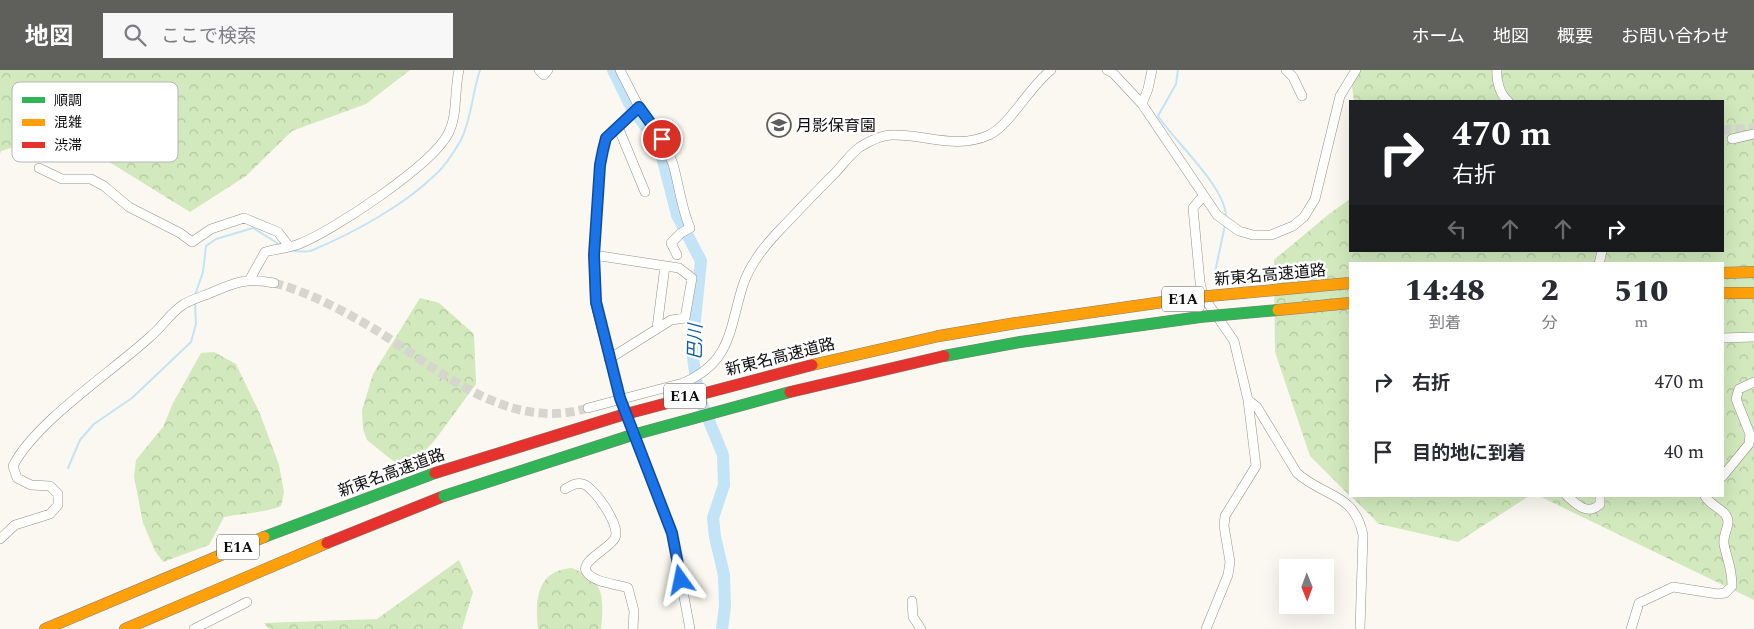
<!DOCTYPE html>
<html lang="ja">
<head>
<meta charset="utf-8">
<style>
  :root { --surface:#fff; --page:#f7f7f7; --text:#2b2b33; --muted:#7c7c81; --accent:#5f5f5c }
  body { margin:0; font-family:Spectral,"Noto Sans JP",serif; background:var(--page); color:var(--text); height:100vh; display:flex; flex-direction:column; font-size:19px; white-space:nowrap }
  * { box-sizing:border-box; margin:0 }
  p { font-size:16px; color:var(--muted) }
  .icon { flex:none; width:28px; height:28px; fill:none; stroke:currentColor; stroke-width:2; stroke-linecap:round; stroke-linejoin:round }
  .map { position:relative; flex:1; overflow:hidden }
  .details { position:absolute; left:1349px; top:192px; width:375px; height:235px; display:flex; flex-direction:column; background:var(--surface); border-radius:0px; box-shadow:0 5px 20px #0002 }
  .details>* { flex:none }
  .banner { position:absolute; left:1349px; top:30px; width:375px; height:152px; border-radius:0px; box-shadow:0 5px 20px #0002; background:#202124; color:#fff; overflow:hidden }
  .needle { width:32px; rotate:179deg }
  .tools { position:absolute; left:1279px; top:489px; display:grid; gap:10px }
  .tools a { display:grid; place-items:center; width:55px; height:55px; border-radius:0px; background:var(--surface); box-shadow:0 5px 20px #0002; font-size:25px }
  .pin { position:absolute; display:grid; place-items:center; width:42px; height:42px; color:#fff; margin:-21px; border:2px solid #fff; border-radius:50%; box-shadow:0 1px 5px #0007 }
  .me { position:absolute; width:55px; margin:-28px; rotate:348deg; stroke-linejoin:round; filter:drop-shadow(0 0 4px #0008) }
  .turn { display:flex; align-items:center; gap:18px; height:105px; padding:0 20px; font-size:22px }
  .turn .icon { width:65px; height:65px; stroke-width:2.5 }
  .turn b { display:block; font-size:35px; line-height:42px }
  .lanes { display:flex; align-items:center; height:48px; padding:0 20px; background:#0003; justify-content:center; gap:25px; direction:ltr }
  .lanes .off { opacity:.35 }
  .eta { display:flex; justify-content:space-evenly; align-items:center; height:85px; text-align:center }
  .eta b { font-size:30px; font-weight:800; line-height:35px }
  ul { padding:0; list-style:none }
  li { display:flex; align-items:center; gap:15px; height:70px; padding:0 20px }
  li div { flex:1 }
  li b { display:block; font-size:19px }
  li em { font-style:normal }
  header { display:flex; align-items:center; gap:30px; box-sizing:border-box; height:70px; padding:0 25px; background:var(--accent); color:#fff }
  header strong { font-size:24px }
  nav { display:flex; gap:28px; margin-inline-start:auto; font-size:18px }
  .search { width:350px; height:45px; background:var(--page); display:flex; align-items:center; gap:12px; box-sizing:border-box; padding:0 18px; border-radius:0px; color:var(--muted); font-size:19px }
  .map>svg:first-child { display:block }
  .forest { fill:url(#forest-crowns) }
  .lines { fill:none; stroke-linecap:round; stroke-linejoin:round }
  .stream { stroke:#c3e3f6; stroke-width:2 }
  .river { stroke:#c3e3f6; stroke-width:12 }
  .street-tunnel { stroke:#d6d5ce; stroke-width:9; stroke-dasharray:9 4.5; stroke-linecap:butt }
  .street-casing { stroke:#93928f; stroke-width:10 }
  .fast-casing { stroke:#80807c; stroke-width:12 }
  .slow-casing { stroke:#80807c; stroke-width:12 }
  .jam-casing { stroke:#80807c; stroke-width:12 }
  .street { stroke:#fefefd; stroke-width:9 }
  .fast { stroke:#30b455; stroke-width:11 }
  .slow { stroke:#ff9f0a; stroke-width:11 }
  .jam { stroke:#e5322d; stroke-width:11 }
  .fast-bridge-casing { stroke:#80807c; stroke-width:12; stroke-linecap:butt }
  .slow-bridge-casing { stroke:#80807c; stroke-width:12; stroke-linecap:butt }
  .jam-bridge-casing { stroke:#80807c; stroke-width:12; stroke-linecap:butt }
  .fast-bridge { stroke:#30b455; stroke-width:11 }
  .slow-bridge { stroke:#ff9f0a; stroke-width:11 }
  .jam-bridge { stroke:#e5322d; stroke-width:11 }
  .route-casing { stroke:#114b97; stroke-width:12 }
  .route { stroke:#1a73e8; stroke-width:9 }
  .labels { text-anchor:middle; stroke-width:5; stroke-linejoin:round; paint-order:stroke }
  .shield { fill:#fff; stroke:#555; stroke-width:1 }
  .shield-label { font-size:15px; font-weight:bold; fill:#0c0c0c }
  .poi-label { font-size:16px; fill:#0c0c0c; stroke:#fff; text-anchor:start }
  .street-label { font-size:16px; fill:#0c0c0c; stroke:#fff }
  .water-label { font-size:18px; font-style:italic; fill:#0f5ea3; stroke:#fff }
  .key { fill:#fff; stroke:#b6b6b6; stroke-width:1 }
  .key-label { font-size:14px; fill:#0c0c0c }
</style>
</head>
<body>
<header>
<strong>地図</strong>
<div class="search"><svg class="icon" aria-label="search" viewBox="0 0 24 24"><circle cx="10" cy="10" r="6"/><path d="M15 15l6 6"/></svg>ここで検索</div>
<nav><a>ホーム</a><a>地図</a><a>概要</a><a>お問い合わせ</a></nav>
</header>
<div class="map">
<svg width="1754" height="559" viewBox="0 0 1754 559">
  <defs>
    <pattern id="forest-crowns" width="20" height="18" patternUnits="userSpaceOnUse" patternTransform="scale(1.25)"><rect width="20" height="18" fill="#d1e9bc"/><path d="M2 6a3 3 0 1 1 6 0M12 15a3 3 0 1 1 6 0" fill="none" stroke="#b2c7a0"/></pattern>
  </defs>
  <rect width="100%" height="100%" fill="#faf8f0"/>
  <path class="forest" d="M0,0H410L366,34L292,61L246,106L190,142L106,90L68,76L28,73L1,81L0,84Z
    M1350,0H1754V530L1539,426H1722V194H1350V426L1310,386L1275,282L1274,190L1329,144L1350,129V181H1722V31H1354Z
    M420,228L439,233L474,264L476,314L435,370L421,385L409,392L393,391L367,370L363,359L362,340L373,304Z
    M214,282L236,294L260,344L279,395L284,422L281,436C264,443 242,443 224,447L209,475L163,492L155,481L143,453L134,406L136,390L163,357L173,333L201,283Z
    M1351,426H1529L1458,472L1379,454Z
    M459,490L473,522L462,559H269L264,553L377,549Z
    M571,498C605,509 604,527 601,559H538C535,531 536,501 571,498Z"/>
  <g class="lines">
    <path class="stream" d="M1178,0L1176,14L1158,46C1175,72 1227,118 1226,148
      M290,180C296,181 308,183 313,180C353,163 405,135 436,104C446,95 454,82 461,70C472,48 472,23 480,0
      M1214,207L1225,155
      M195,225L203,202L206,176L216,169L253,158L282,176
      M68,398L80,370L94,354L132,328L191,272L196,254L195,232"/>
    <path class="river" d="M613,0L630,35L659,75L677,145L701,191L692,280L698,324L723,385L724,415L713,448L715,467L724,505L725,536L722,559"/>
    <path class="street-tunnel" d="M1722,60L1754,58
      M274,213C308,222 340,239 371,257C437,297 505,363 588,338"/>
    <g class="street-casing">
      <path id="street" d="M539,0L544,5L548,0
        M620,0L639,37L606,68L603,80L600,95L594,185L595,232L620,328L672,463L690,559
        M1107,0L1113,3L1142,34L1217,145L1239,161L1253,165H1271L1293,156L1304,147L1315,129L1340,26L1356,0
        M1286,0L1293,7L1302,26
        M1497,0C1496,10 1500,25 1508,31
        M1142,34L1148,19L1152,0
        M639,37C653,55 665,72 673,94C679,115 681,137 690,158L681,163L671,173L677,185
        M618,57L645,122
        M1732,69L1754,64
        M39,98L62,109H91L104,116L129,137L180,163L192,172L211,159L244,148L278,162L288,175
        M1203,126L1193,138L1200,212L1203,226L1234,271L1248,330L1256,396L1225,446L1224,456L1230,492L1228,505L1206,559
        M594,185L679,198L692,208L685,248L671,250L609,289
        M1599,194L1602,181
        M250,209L265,182C276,179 289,178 299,174C333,161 432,95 448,64C458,45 454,21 459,0
        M657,258L665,196
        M1722,268L1754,267
        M1248,330L1257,337L1297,403C1325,428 1354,422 1363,465L1360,559
        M588,338L683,313C732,292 729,259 743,215C749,197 763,178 776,164C795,144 814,124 834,104C842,96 850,84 860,77C868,72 882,65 892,65C925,64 956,80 989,65C1010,55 1030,16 1051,0
        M1722,407L1749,374L1750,364L1736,329L1739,319L1754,312
        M565,419C570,416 576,412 583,414C595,418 621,456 615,468C611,477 581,491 586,501C593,513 617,514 628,518L634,541L633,559
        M1567,426C1577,435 1588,446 1600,434V426
        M0,469L15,455L50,444L58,435V424L50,416L31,415L17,408L13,396C35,352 113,301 151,266C163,256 170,243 184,234C191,230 200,227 208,224C234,213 245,207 274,213
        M912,531L913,547L921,559
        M194,559L247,532
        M1631,559L1639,533L1673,517L1718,524L1725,523L1732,516C1732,497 1727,490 1724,474C1722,464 1733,453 1725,444C1719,437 1710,435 1705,426"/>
    </g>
    <g class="fast-casing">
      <path id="fast" d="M944,286L1020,272
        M264,467L435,403"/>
    </g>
    <g class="slow-casing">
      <path id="slow" d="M1722,203L1754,202
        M1722,223H1754
        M939,266L1016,253
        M45,559L264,467
        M125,559L327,473"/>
    </g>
    <g class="jam-casing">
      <path id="jam" d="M327,473L444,426"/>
    </g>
    <use href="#street" class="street"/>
    <use href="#fast" class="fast"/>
    <use href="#slow" class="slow"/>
    <use href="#jam" class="jam"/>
    <g class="fast-bridge-casing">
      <path id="fast-bridge" d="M1020,272L1200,247L1278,240
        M444,426L629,366L790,322"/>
    </g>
    <g class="slow-bridge-casing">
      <path id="slow-bridge" d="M1278,240L1350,233
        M1016,253L1198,227L1350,213
        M812,295L939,266"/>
    </g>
    <g class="jam-bridge-casing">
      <path id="jam-bridge" d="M790,322L944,286
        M435,403L622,345L812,295"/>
    </g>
    <use href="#fast-bridge" class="fast-bridge"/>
    <use href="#slow-bridge" class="slow-bridge"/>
    <use href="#jam-bridge" class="jam-bridge"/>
  </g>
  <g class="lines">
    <g class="route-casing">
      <path id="route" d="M662,69L639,37L606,68L603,80L600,95L594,185L596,232L620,328L672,463L681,510"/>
    </g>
    <use href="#route" class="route"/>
  </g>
  <defs>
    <g id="school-ring" transform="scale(1.25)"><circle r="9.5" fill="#fff" stroke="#5f5f5c" stroke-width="1.5"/><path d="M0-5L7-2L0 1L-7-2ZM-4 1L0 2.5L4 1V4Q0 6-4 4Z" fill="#5f5f5c"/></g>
  </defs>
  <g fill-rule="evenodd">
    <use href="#school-ring" x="779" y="55"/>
  </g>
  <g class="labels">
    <g class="shield">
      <rect x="1162" y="216.5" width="42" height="25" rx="4"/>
      <rect x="664" y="313.5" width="42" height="25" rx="4"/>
      <rect x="217" y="464.5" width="42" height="25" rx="4"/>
    </g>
    <g class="shield-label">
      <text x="1183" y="234">E1A</text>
      <text x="685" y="331">E1A</text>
      <text x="238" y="482">E1A</text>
    </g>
    <g class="poi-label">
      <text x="796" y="61">月影保育園</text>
    </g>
    <g class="street-label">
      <text transform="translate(1270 204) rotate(-5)" y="6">新東名高速道路</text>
      <text transform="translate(780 286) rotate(-14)" y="6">新東名高速道路</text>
      <text transform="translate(391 402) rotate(-20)" y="6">新東名高速道路</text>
    </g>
    <g class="water-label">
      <text transform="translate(695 272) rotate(-89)" y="6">巴川</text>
    </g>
  </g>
  <rect x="12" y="12" width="166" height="80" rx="8" class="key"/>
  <rect x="22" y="27" width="23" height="6" fill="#30b455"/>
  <rect x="22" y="49" width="23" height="7" fill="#ff9f0a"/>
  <rect x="22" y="72" width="23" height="6" fill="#e5322d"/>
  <g class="key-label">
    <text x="54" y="35">順調</text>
    <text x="54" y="57">混雑</text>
    <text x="54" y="80">渋滞</text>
  </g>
</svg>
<div class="tools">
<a><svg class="needle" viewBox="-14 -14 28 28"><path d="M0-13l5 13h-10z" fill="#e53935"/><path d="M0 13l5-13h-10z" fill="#7c7c81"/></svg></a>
</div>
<div class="pin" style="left:662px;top:69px;background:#d93025"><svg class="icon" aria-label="arrive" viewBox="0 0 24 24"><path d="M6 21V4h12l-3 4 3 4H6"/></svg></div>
<svg class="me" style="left:681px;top:510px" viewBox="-20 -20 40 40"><path d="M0-17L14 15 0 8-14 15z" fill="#1a73e8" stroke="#fff" stroke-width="4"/></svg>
<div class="banner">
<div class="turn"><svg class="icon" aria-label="right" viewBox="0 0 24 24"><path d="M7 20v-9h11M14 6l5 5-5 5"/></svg><div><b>470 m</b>右折</div></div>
<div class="lanes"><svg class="icon off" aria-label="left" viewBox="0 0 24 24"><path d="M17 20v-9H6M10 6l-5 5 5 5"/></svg><svg class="icon off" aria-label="ahead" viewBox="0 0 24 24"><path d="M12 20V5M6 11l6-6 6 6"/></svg><svg class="icon off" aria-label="ahead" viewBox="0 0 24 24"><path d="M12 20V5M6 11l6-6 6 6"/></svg><svg class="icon" aria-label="right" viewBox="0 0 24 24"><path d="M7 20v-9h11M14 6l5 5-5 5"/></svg></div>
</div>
<section class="details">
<div class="eta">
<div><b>14:48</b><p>到着</p></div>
<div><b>2</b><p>分</p></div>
<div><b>510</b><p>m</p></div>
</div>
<ul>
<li><svg class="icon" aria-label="right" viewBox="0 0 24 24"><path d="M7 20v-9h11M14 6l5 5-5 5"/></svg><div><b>右折</b></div><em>470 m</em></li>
<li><svg class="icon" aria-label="arrive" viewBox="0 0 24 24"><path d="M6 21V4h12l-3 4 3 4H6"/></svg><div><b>目的地に到着</b></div><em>40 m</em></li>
</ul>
</section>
</div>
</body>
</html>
